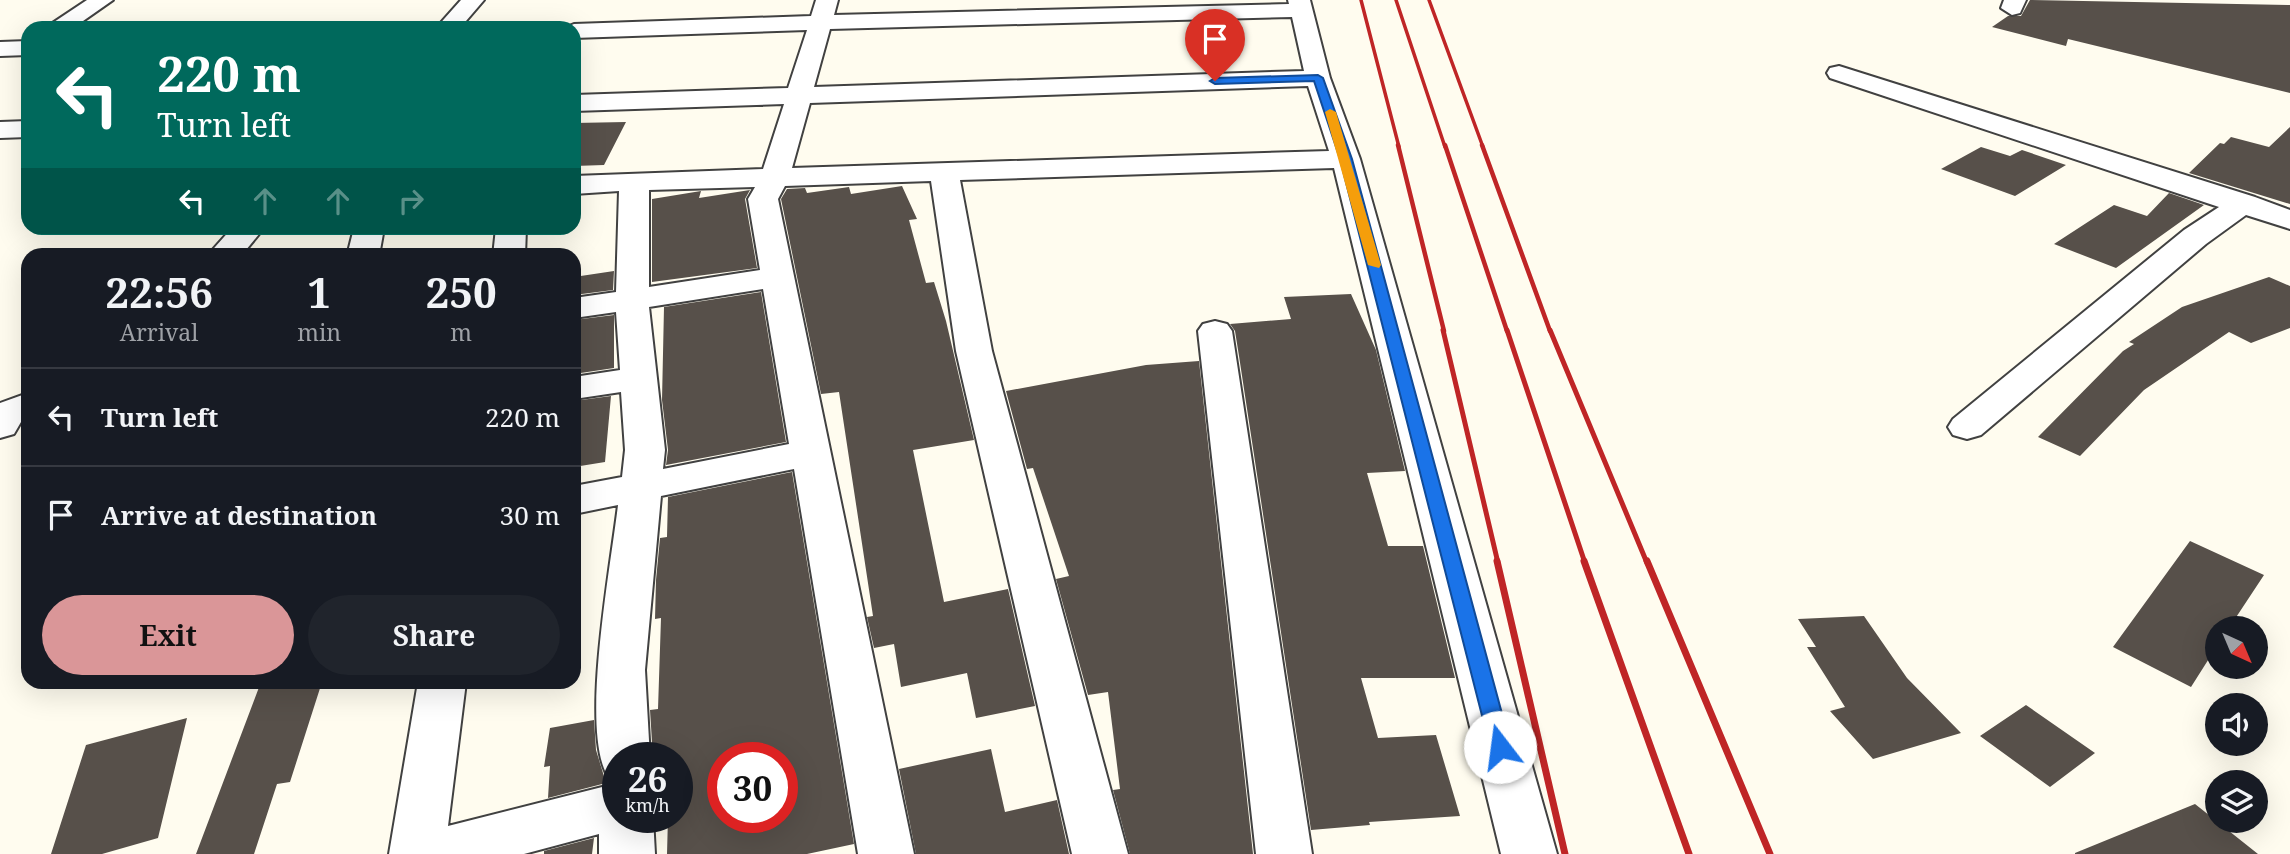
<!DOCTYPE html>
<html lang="en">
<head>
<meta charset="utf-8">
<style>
  :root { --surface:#171b24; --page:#20242c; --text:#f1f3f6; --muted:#9ea1a6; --line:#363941; --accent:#da9698 }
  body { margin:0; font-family:"Noto Serif",serif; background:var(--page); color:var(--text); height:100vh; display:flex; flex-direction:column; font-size:26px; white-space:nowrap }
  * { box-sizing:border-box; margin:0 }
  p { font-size:23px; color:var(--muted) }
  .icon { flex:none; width:38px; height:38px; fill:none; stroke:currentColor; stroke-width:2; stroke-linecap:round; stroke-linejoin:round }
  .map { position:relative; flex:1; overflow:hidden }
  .sheet { position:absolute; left:21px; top:248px; width:560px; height:441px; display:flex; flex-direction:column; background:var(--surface); border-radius:21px; box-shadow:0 7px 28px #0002 }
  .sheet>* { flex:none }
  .hud { position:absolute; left:21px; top:21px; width:560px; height:214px; border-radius:21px; box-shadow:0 7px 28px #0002; background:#00695c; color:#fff; overflow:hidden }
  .needle { width:46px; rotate:136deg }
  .fabs { position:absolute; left:2205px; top:616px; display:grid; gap:14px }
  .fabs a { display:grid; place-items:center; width:63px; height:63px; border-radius:50%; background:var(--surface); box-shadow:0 7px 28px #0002; font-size:35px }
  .speed { position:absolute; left:602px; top:742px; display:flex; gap:14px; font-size:35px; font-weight:700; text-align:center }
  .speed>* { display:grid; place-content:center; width:91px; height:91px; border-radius:50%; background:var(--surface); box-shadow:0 7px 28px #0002; line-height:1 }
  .speed small { font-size:18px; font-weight:400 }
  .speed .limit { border:10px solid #d22; background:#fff; color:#111 }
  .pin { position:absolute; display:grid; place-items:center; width:60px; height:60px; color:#fff; margin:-72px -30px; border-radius:50% 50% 50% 0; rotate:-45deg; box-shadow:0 0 7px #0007 }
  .pin .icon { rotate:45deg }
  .me { position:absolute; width:77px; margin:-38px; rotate:345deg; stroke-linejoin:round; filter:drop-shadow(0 0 5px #0008) }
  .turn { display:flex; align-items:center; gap:24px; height:147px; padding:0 21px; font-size:32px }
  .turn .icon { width:91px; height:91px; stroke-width:2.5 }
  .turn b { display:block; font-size:49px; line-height:60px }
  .lanes { display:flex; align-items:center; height:66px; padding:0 21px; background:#0003; justify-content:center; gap:35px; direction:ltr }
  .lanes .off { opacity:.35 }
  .eta { display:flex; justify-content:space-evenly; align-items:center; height:119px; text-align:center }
  .eta b { font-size:42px; font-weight:700; line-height:49px }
  .action { display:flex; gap:14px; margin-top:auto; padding:14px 21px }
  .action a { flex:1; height:80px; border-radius:42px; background:var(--accent); color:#111; font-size:28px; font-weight:700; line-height:80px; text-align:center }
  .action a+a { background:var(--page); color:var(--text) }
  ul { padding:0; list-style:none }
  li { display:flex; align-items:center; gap:21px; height:98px; padding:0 21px; border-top:2px solid var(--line) }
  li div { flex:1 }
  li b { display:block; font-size:26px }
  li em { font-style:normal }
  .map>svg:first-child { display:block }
  .building { fill:#57504a; fill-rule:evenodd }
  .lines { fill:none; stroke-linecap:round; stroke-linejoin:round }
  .minor-casing { stroke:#414141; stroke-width:4 }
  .minor { fill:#fff; fill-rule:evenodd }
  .rail-far3 { stroke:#bf2526; stroke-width:3.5 }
  .rail-far2 { stroke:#bf2526; stroke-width:4.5 }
  .rail-far1 { stroke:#bf2526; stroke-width:5 }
  .rail { stroke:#bf2526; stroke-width:7 }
  .route { fill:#1a73e8; stroke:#114b97; stroke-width:2 }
  .slow { fill:#f59e0b }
</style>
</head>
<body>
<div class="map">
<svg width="2290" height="854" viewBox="0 0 2290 854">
  <rect width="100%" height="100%" fill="#fffcef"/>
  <path class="building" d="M2030,0L2290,5V93L2068,39L2066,46L1992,27L2008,16H2021Z
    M626,122L604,165L574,166V123Z
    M2290,127V204L2189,173L2220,143L2224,144L2231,137L2269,147Z
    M1981,147L2010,156L2022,150L2066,165L2015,196L1941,169Z
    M902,186L917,219L909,220L926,283L934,282L946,321L974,440L913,450L944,602L1008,589L1035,706L976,718L967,673L901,687L894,644L874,648L867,617L873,616L839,392L821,394L781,199L787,189L805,188L807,193L849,187L851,194Z
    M750,190L745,199L757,268L652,282V199L701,191L699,198Z
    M2169,193L2204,205L2116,268L2054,244L2114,205L2147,216Z
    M614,271L613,290L574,295V277Z
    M2269,277L2290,286V328L2251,343L2229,332L2144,390L2080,456L2038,437L2123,351L2134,344L2129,342L2182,307Z
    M761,292L786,442L666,465L668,450L662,400L664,307Z
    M1351,294L1376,350L1405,471L1367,473L1388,546H1423L1455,678H1361L1378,738L1436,735L1460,816L1369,822L1370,825L1311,830L1239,356L1235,331L1230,324L1291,319L1284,297Z
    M614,315V368L574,374V320Z
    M1199,361L1253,854H1130L1113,790L1120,789L1108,692L1088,695L1056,579L1069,576L1033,468L1027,469L1006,391L1146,365Z
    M611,396L605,462L574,467V401Z
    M792,472L854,844L807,854H667L668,817H677V758H653L650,710L658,709L661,618L655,619L656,580L660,538L667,537L668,497ZM723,758H782V817H723Z
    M2190,541L2264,575L2229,628H2217V646L2191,687L2113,647Z
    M1864,616L1907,678L1961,733L1873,759L1830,711L1845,707L1807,647H1816L1798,619Z
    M261,682H322L290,782L277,784L254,854H196Z
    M2026,705L2095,753L2050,787L1980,736Z
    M187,718L158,838L102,854H51L86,745Z
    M594,720L596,750L606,783L548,798L550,766L544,767L550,728Z
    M991,749L1005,812L1057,800L1069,854H916L899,769Z
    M2195,804L2258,854H2075V853Z
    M594,838L592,854H544V851Z"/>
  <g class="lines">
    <g class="minor-casing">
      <path id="minor" d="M87,0H113L73,28H45Z
        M461,0H484L460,28H436Z
        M816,0H838L834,15L1289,4L1288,0H1310L1330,78L1360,159L1557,854H1501L1334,168L960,180L992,351L1128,854H1072L956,351L931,181L785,186L778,199L914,854H858L794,469L661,496L645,670L650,758H618V777L606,773C581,723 611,565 618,505L574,514V486L622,477L625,450L621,392L574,399V377L620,370L616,312L574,318V298L616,292L619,191L574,194V176L763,169L784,104L574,111V95L788,88L807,30L574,38V28H564L574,24L811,16ZM1292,17L1304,71L814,87L830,29ZM1308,86L1329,151L792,168L810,103ZM755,187L748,199L760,270L649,287V190ZM763,289L789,444L663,469L665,450L649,307Z
        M2004,0H2026L2020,13L2012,15L2001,8Z
        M28,41V55L0,56V42Z
        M1839,66L2255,197L2290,210V229L2246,215L2206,244L1981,435L1967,439L1953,435L1948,427L1953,419L2184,230L2219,207L1830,78L1827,73L1830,68Z
        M28,121V137L0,138V122Z
        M232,228H264L241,256H207Z
        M354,228H384L379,256H347Z
        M496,228H526L525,256H493Z
        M1215,321L1227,324L1232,331L1312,854H1256L1198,331L1203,324Z
        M28,393V419L21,422L14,434L0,438V403Z
        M418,682H466L448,826L618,783V817H653L655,854H599V834L524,854H389Z"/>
    </g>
    <use href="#minor" class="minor"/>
    <path class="rail-far3" d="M1361,0L1399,147
      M1396,0L1445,147
      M1429,0L1483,147"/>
    <path class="rail-far2" d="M1398,145L1444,331
      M1445,145L1507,331
      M1482,145L1550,331"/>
    <path class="rail-far1" d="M1443,330L1498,563
      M1507,330L1585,563
      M1550,330L1647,563"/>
    <path class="rail" d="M1497,561L1565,854
      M1584,561L1689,854
      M1647,561L1770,854"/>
  </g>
  <path class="route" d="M1318,75L1323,78L1352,159L1511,747L1508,753L1500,756L1493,753L1490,747L1340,159L1314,81L1215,84L1210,81L1215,78Z"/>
  <path class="slow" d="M1330,109L1336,112L1381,265L1379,268L1368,265L1325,112Z"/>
</svg>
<div class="fabs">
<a><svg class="needle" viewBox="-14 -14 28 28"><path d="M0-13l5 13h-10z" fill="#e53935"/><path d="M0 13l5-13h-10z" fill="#9ea1a6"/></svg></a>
<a><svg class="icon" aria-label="sound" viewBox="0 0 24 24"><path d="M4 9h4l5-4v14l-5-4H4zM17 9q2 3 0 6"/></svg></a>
<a><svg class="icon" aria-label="layers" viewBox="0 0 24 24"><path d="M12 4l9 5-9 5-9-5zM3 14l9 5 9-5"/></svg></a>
</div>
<div class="speed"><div>26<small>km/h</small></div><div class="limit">30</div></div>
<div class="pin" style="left:1215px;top:81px;background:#d93025"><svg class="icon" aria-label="arrive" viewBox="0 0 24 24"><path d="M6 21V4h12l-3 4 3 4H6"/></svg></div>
<svg class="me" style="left:1500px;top:747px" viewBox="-20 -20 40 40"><circle r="19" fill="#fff"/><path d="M0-13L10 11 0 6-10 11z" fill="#1a73e8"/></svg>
<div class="hud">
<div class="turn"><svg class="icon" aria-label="left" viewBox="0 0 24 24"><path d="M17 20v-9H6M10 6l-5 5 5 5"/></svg><div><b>220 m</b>Turn left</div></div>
<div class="lanes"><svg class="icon" aria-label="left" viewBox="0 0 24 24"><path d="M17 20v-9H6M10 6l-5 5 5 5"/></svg><svg class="icon off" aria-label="ahead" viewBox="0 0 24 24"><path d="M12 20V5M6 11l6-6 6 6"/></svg><svg class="icon off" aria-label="ahead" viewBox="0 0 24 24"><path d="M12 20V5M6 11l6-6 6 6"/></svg><svg class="icon off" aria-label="right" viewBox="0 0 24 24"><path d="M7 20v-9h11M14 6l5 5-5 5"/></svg></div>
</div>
<section class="sheet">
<div class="eta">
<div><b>22:56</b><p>Arrival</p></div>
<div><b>1</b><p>min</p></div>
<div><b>250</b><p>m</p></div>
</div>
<ul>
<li><svg class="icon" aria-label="left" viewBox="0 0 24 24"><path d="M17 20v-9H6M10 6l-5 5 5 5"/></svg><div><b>Turn left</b></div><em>220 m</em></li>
<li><svg class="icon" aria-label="arrive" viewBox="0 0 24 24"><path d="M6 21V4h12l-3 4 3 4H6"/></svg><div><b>Arrive at destination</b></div><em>30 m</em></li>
</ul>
<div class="action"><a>Exit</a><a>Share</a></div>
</section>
</div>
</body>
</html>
